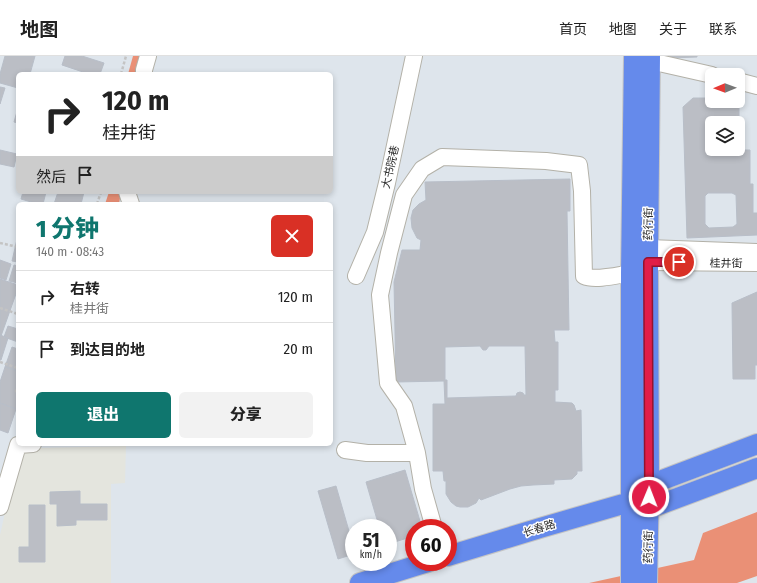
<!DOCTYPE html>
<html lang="zh">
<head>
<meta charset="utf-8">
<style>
  :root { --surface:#fff; --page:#f2f2f2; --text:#222; --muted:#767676; --line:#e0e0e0; --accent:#0f766e }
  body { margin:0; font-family:"Fira Sans Condensed","Noto Sans SC",sans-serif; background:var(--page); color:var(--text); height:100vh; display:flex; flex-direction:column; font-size:15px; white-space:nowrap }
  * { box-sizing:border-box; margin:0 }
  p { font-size:13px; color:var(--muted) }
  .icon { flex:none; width:22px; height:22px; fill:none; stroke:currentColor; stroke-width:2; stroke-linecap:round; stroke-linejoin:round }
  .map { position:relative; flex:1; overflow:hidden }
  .side { position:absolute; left:16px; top:146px; width:317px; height:244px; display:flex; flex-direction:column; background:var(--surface); border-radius:6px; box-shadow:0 2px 6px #0003 }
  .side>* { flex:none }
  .hud { position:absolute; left:16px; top:16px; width:317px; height:122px; border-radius:6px; box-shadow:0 2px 6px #0003; background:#fff; color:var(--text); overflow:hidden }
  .needle { width:26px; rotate:269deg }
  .fabs { position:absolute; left:705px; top:12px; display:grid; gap:8px }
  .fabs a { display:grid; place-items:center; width:40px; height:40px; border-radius:6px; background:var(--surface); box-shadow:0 2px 6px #0003; font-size:20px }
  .speed { position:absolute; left:345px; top:463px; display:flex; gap:8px; font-size:20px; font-weight:700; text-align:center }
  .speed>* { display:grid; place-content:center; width:52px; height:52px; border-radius:50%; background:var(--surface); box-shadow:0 2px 6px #0003; line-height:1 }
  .speed small { font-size:10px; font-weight:400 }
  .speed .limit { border:6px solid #d22; background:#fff; color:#111 }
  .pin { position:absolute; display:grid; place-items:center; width:34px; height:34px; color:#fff; margin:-17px; border:2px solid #fff; border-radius:50%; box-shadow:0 1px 4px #0007 }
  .me { position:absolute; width:44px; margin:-22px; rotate:1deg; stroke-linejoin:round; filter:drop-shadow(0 0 3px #0008) }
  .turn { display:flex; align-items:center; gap:14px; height:84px; padding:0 20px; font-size:18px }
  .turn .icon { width:52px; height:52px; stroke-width:2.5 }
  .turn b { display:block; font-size:28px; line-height:34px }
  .then { display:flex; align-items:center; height:38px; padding:0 20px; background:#0003; gap:8px; font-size:15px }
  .round { display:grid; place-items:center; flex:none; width:42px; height:42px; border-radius:6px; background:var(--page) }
  .headline { display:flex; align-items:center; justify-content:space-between; height:68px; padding:0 20px }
  h1 { font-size:24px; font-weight:800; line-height:30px; color:var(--accent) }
  .action { display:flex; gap:8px; margin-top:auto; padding:8px 20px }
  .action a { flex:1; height:46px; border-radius:6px; background:var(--accent); color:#fff; font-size:16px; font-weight:800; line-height:46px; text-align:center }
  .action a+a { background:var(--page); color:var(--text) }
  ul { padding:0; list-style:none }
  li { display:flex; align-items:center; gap:12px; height:52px; padding:0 20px; border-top:1px solid var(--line) }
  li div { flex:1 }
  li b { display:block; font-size:15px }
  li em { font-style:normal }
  header { display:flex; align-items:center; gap:24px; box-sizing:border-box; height:56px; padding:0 20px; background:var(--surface); border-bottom:1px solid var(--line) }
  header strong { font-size:19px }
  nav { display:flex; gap:22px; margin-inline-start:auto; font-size:14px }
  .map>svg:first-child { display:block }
  .industrial { fill:#e4e5de }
  .water { fill:#ea9076 }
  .building { fill:#bbbec5; stroke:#b8bec8; fill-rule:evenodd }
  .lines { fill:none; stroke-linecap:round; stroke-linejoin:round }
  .minor-casing { stroke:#b3b1a8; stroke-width:18 }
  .major-casing { stroke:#c4c4c4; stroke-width:22 }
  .path { stroke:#c4c4c4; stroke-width:2.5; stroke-dasharray:3 2; stroke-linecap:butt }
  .minor { stroke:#fff; stroke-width:16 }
  .major { stroke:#658aeb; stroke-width:20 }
  .route-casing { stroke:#92132f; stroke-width:10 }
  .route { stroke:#e11d48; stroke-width:7 }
  .labels { text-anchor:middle; stroke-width:3; stroke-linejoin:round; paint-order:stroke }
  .street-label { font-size:11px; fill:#2b2b2b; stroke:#fff }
</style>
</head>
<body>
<header>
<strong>地图</strong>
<nav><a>首页</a><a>地图</a><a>关于</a><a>联系</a></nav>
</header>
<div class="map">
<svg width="757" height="527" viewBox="0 0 757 527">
  <rect width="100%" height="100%" fill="#dee5ec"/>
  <path class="industrial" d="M126,390L125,427L111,428V527H0V479L9,439L22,394L38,392Z"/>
  <path class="water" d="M133,0H145L139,18H128Z
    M109,136H121L119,148H105Z
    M757,456V520L737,527H589L694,504L703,477Z"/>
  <path class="building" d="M5,0H35L30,18H18V32L0,27V18Z
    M65,0H82L104,7L100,18H89L62,9Z
    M670,0H697V1L670,2Z
    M0,31L5,32L0,48Z
    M693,42H712V45H730L739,51V94H750V128H753V157H757V179L687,182L683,51ZM712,67H738V93H712ZM708,137H732L736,139L737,168L733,171L709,172L705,168V140Z
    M18,52V67L14,66Z
    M0,94L17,98L14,111L0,108Z
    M570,123V155H567L569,274H554L555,286H558V334H555V346L572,347L574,349L576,355L581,354L582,415H577V418L572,423L554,424V428L533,429L521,430L510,433L481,444L479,442L476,447L468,451H460L456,450L451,446L446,438V425H444L443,415H433V348H445L444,325L396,326L394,226L402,194H420L421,184L417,182L412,172L411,162L413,154L419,148L426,144L425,126ZM480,290L483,294H486L489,290H525L526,339H524L523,337L520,336L517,337L516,340L447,342V324H445V291Z
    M23,136H46L43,148H38L21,143Z
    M58,136H84L81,148H54Z
    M18,179V206L12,205Z
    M0,204L11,208L6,224L0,222Z
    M14,209L18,210V227L9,225Z
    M0,223L18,229V232L1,280L0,279Z
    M757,236V309H755V323H733L732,247Z
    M8,270L18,273V286L4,281Z
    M0,279L8,282L1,304H0Z
    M12,291L18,293V315L5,311Z
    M5,311L18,315V348L16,353L0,347V326Z
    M0,347L16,353L8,377L0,374Z
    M405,414L422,472H414V480L388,488V472H360L378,467L366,426Z
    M336,430L349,475L354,474V498L338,503L318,435Z
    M80,435V448H107V464H76V469L57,470V448H50V436Z
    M29,449H45V506H19V491H29Z"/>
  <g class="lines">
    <g class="minor-casing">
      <path id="minor" d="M650,5L712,19
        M144,18V14L148,0
        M738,25L757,30
        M127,136L131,148
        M648,192L757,196
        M648,206L757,207
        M356,220L375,176L387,127L414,0
        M345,394L367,397H417
        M0,451L18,389L33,388
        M434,472L423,433L417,397L404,350L388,327L380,239L389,197L404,139L422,113L442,101L546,105L579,109L582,135L584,220C595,225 618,219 631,217"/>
    </g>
    <g class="major-casing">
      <path id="major" d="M638,449L648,453L757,412
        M448,500L540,472L630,446L649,429L757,388
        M360,527L428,506
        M631,527V217L634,0
        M647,527L649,429L648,206L650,0"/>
    </g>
    <path class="path" d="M121,18L126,0
      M97,148L101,136
      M0,187L18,191
      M0,252L18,258
      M0,306L18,312
      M18,329L16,335L18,337"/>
    <use href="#minor" class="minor"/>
    <use href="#major" class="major"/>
  </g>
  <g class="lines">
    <g class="route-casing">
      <path id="route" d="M649,441L648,206H679"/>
    </g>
    <use href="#route" class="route"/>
  </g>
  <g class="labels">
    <g class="street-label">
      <text transform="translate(390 111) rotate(-77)" y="4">大书院巷</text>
      <text transform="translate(648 168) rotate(-89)" y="4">药行街</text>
      <text transform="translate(726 207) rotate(1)" y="4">桂井街</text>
      <text transform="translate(539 472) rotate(-17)" y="4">长春路</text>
      <text transform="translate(648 491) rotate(-89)" y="4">药行街</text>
    </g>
  </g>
</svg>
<div class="fabs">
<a><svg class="needle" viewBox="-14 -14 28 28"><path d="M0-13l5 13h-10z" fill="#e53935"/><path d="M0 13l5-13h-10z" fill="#767676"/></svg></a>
<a><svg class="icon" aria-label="layers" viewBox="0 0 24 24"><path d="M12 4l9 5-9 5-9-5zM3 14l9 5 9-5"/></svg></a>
</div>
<div class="speed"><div>51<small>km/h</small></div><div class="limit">60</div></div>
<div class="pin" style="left:679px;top:206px;background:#d93025"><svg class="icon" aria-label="arrive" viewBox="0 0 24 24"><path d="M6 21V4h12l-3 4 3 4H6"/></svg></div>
<svg class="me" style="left:649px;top:441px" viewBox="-20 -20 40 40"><circle r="17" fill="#e11d48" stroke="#fff" stroke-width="3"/><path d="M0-11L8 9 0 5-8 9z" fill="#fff"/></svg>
<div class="hud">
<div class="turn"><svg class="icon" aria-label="right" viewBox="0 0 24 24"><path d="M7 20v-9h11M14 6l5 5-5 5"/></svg><div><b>120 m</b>桂井街</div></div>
<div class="then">然后<svg class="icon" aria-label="arrive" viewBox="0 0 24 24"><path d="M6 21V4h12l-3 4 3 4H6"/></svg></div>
</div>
<section class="side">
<div class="headline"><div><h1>1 分钟</h1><p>140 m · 08:43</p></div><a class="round" style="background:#d93025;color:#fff"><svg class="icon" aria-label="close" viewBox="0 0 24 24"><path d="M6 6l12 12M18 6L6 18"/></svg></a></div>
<ul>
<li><svg class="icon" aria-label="right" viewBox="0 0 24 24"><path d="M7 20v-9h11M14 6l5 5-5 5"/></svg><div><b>右转</b><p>桂井街</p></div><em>120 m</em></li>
<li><svg class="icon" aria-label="arrive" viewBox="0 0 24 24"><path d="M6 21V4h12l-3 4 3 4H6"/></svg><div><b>到达目的地</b></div><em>20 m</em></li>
</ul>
<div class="action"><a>退出</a><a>分享</a></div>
</section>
</div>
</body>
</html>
